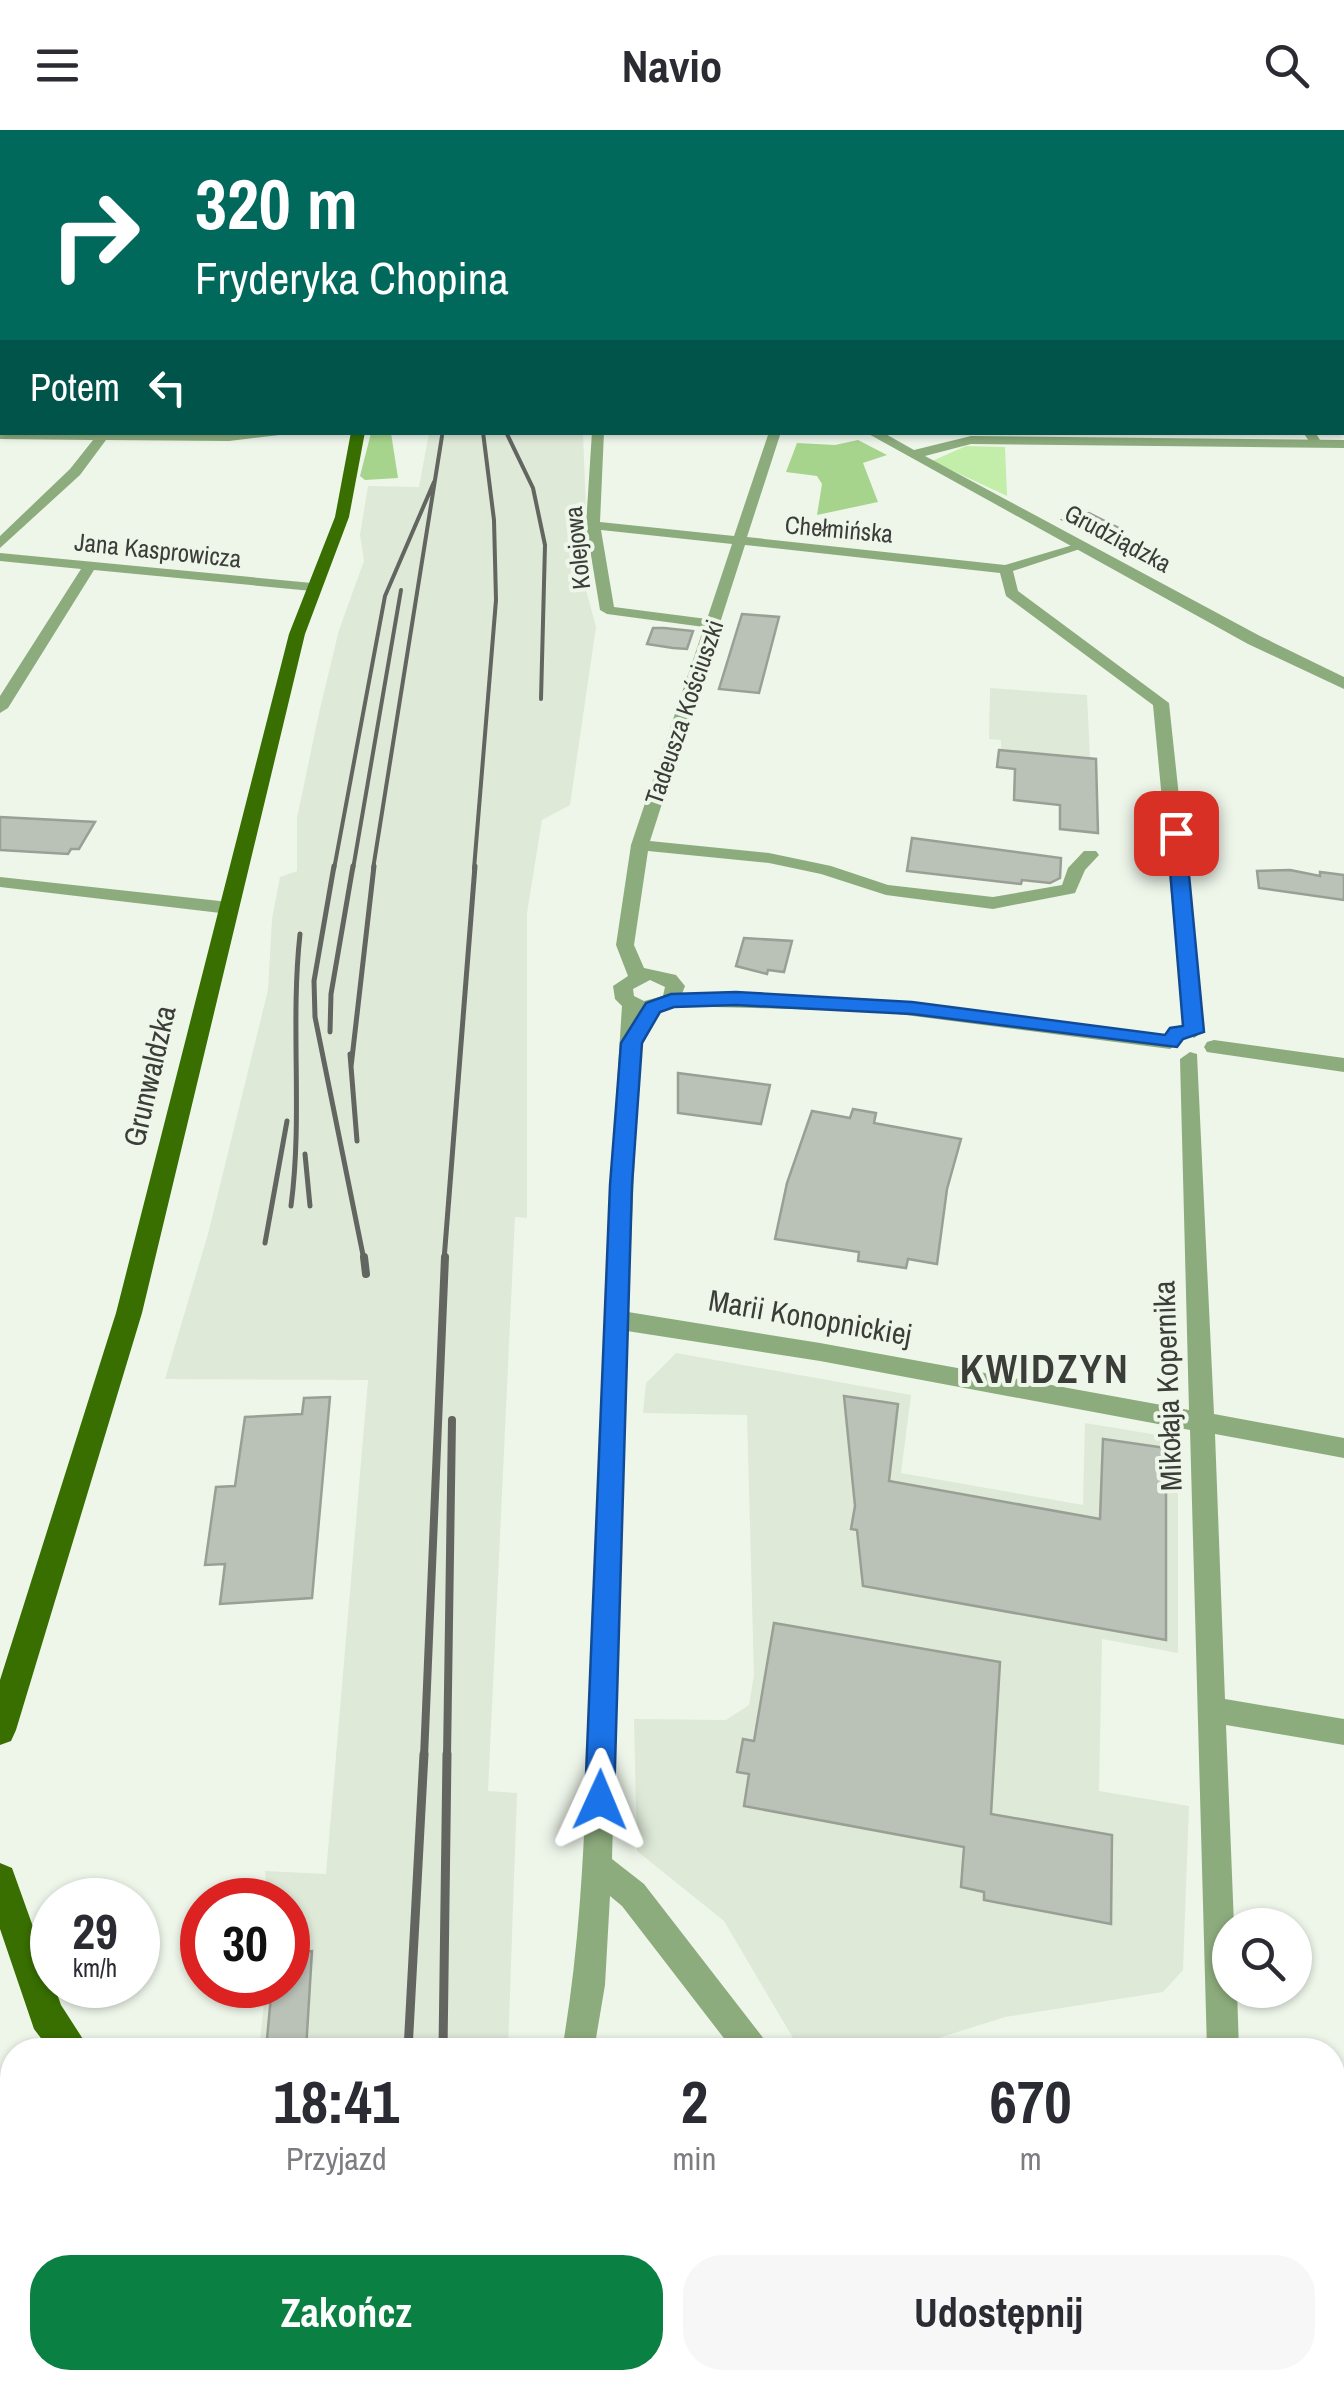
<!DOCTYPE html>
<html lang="pl">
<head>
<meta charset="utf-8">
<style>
  :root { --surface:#fff; --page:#f7f7f7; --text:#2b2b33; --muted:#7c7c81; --accent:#0b8043 }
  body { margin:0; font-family:"Archivo Narrow",sans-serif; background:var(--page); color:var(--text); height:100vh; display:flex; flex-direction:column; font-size:38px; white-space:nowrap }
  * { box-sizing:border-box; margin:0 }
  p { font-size:32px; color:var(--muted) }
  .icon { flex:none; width:55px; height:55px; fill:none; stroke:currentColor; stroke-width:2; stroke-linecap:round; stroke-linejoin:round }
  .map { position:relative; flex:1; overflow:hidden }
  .details { position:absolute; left:0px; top:1908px; width:1345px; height:352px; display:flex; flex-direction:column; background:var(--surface); border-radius:40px 40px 0 0; box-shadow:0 2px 8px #0004 }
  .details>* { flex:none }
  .hud { position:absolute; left:0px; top:0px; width:1345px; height:305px; box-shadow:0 2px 8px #0004; background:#00695c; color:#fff; overflow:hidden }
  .buttons { position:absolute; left:1212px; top:1778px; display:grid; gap:20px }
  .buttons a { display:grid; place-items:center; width:100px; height:100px; border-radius:50%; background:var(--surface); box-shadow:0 2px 8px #0004; font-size:50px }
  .speed { position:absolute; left:30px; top:1748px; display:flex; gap:20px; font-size:50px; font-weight:700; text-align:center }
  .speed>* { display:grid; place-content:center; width:130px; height:130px; border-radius:50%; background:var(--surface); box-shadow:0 2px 8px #0004; line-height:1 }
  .speed small { font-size:25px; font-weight:400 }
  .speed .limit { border:15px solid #d22; background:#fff; color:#111 }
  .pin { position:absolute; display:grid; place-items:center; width:85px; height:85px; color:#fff; margin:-42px; border-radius:20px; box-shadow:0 5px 15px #0006 }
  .me { position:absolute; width:110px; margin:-55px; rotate:1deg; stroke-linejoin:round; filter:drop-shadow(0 0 8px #0008) }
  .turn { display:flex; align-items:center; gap:35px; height:210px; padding:0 30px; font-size:45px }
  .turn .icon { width:130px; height:130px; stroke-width:2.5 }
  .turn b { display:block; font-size:70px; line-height:85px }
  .then { display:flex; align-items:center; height:95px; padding:0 30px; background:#0003; gap:20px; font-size:38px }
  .eta { display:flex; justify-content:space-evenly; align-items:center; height:170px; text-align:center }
  .eta b { font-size:60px; font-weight:700; line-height:70px }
  .action { display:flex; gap:20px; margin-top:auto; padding:20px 30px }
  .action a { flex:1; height:115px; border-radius:40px; background:var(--accent); color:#fff; font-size:40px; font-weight:700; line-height:115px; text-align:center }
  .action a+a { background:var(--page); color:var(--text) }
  header { display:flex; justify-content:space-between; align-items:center; height:130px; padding:0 30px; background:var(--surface); font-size:45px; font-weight:700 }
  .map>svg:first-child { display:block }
  .built { fill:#dee9d8 }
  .green { fill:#c2eea9 }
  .forest { fill:#a7d48d }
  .building { fill:#bac1b7; stroke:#999f95; stroke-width:2.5 }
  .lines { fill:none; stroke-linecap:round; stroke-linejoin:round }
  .minor { fill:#8dac7d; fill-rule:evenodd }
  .tertiary { fill:#8dac7d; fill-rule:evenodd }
  .primary { fill:#386f00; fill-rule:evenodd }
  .rail-far3 { stroke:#626560; stroke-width:4 }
  .rail-far2 { stroke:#626560; stroke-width:5 }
  .rail-far1 { stroke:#626560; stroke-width:8 }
  .rail { stroke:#626560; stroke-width:9 }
  .route { fill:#1a73e8; stroke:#114b97; stroke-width:2.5 }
  .labels { text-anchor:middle; stroke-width:8; stroke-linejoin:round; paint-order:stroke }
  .far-street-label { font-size:25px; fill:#3b3d39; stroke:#eef6ea }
  .street-label { font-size:30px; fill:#3b3d39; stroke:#eef6ea }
  .district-label { font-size:40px; font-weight:bold; letter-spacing:2.5px; fill:#3b3d39; stroke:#eef6ea }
</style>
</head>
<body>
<header><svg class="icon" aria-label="menu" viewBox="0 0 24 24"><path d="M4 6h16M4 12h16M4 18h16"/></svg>Navio<svg class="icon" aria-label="search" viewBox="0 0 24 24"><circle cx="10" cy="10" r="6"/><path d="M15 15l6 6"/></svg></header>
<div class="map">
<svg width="1344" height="2258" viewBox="0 0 1344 2258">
  <rect width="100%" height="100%" fill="#eef6ea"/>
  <path class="built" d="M429,303H583L588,433L579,434L596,497L570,675L542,690L527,783V1088L515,1087L488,1661L517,1663L508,1920H259L266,1855H288V1770H268L265,1741L326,1744L368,1250L165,1249L208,1104L268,860L272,789L280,747L297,741V688L319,583L339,500L364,431L360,405L368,356L419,357Z
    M990,558L1087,565L1090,627L1001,620V610L989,609Z
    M676,1223L911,1265L901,1343L1083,1375L1085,1293L1170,1307L1178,1324V1523L1102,1509L1099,1661L1189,1676L1183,1840L1163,1862L1005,1887L901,1920H800L724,1791L637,1721L634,1589L726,1590L749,1575L754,1545L747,1285L643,1283L646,1253Z
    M270,2248H502V2258H269Z"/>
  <path class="green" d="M0,0H300L2,2V65Z
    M966,316L1005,317L1007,366L932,331Z"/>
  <path class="forest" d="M371,303H391L398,348L365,350L360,346Z
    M858,310L887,325L863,333L878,372L817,385L822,354L817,346L786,342L797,313L835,315Z"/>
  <path class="building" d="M1089,383L1123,400L1091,405L1063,390Z
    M742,484L779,487L759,563L719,559Z
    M653,498H664L693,501L687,519L673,518L647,514Z
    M999,620L1096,629L1098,703L1060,699V675L1014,670L1015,639L997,637Z
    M0,687L95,692L79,719H71L68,724L0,720Z
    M912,708L1061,728L1060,748L1050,753L1022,750L1021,754L907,741Z
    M1290,740L1320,746V742L1344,745V770L1259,758L1257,741Z
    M744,808L792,811L784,842L768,840L767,844L736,836Z
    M678,943L770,955L761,994L678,983Z
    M853,979L876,983L874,993L961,1009L947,1059L937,1134L908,1129L906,1138L858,1131L859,1122L775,1109L787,1053L812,981L850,988Z
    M844,1266L898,1274L889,1351L1100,1389L1103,1309L1166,1318V1510L863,1456L857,1400L851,1399L855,1376Z
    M330,1267L312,1468L220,1474L225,1434L205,1435L216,1357L235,1356L245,1287L302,1284L304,1268Z
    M774,1493L1000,1532L991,1684L1112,1705L1111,1794L984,1770V1762L961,1757L964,1717L744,1676L749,1644L737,1642L743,1609L754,1611Z
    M312,1821L306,1920H266L272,1855H288V1823Z"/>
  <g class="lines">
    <path class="minor" d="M1248,0H1256V2H1248Z
      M0,147H2V153H0Z
      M0,175H2V181H0Z
      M1342,198H1344V205H1342Z
      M1342,223H1344V229H1342Z
      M1342,247H1344V255H1342Z
      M2,261V270L0,271V262Z
      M1342,268H1344V276H1342Z
      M0,301L2,302H305L229,311L106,310L80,345L0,418V406L70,339L93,310L0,309Z
      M592,302H604L600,392L734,406L769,302H781L747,407L1005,435L1083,412V418L1013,441L1018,461L1169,573L1204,901L1194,908L1184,901L1153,575L1006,466L1000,443L745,415L650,711L769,723L831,736L888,755L993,767L1062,755L1068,738L1084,721H1096L1099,725L1085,740L1075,763L993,779L886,765L821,744L769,733L648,721L634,815L644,838L676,845L685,856L682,864L874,869L1170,905L1180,912L1170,919L874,881L671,876L641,884L628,1182L820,1213L1189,1280L1180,929L1190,922L1197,924L1214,1284L1344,1308V1328L1215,1304L1225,1569L1344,1589V1615L1226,1595L1234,1795H1230V1860H1237L1239,1920H1207L1190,1300L820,1231L627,1201L612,1729L644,1754L764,1909L769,1920H733L622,1776L610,1766L605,1855L594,1920H562C586,1783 586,1643 591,1504C600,1295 608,1085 622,876L615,869L613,856L628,846L616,815L631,715L704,497L607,484L600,480L586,395ZM601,400L732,414L707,489L614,477ZM650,850L665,857L663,866L644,871L634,866L633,859Z
      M1303,302H1315L1322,313L1312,316Z
      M0,423L312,453L319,457L312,461L94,440L8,578L0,583V566L81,439L0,431Z
      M0,747L229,772L238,778L229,784L0,757Z
      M1214,910L1344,928V942L1207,922L1204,917L1207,912Z
      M1332,1961L1344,1963V1995L1332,1994Z
      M523,2248H582L580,2258H522Z
      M815,2248H851L850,2258H814Z"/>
    <path class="tertiary" d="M445,0H497L499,2H449Z
      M1302,0H1313L1315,2H1304Z
      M1342,22L1344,23V29H1342Z
      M1342,50H1344V56H1342Z
      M865,302H882L914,320L971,306L1344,310V318L971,314L925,326L1260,506L1344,547V559L1248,514Z"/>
    <path class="primary" d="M0,69H2V75H0Z
      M351,302H365L349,387L305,504L142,1183L16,1600L11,1611L0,1615V1550L116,1183L289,504L335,387Z
      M0,1733L12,1738L61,1875L90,1920H50L34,1899L0,1799Z
      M175,2248H215L214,2258H174Z"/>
    <path class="rail-far3" d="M506,302L533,358L545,415L541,569
      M334,739L385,466L434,352
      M353,739L401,460
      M373,739L442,306
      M474,739L496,470L494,390L483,302"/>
    <path class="rail-far2" d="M334,736L314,851L315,887L364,1130
      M330,902L331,864L353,736
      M350,924L357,1011
      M351,937L374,736
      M305,1024L310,1076
      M291,1076C303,985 290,895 300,804
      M265,1113L287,991
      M444,1130L475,736"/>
    <path class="rail-far1" d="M364,1127L366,1144
      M424,1627L445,1127
      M447,1627L452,1290"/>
    <path class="rail" d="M408,1920L424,1624
      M443,1920L447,1624
      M423,2248V2258
      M383,2258L384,2248"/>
  </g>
  <path class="route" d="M1176,698L1185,703L1204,902L1183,909L1177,917L912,884L736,875L674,877L660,882L642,913L632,1055L614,1670L610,1680L600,1684L589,1680L585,1670L610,1055L621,913L646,873L671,864L736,862L912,872L1165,905L1170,898L1183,896L1167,703Z"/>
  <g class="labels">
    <g class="far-street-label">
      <text transform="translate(839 399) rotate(5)" y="9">Chełmińska</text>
      <text transform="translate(1118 408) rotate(28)" y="9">Grudziądzka</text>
      <text transform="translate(577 418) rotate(-96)" y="9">Kolejowa</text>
      <text transform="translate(158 420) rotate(6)" y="9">Jana Kasprowicza</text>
      <text transform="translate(684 582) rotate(-71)" y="9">Tadeusza Kościuszki</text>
    </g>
    <g class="street-label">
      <text transform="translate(150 946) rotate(-77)" y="10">Grunwaldzka</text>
      <text transform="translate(810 1188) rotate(10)" y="10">Marii Konopnickiej</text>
      <text transform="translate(1168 1256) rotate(-92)" y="10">Mikołaja Kopernika</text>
    </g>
    <g class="district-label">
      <text x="1045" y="1253">KWIDZYN</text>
    </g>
  </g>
</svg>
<div class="buttons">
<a><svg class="icon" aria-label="search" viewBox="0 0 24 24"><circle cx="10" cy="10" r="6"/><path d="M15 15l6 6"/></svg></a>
</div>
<div class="speed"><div>29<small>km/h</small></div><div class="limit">30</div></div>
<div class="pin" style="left:1176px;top:703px;background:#d93025"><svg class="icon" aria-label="arrive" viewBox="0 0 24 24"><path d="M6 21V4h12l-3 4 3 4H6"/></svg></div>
<svg class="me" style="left:600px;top:1670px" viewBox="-20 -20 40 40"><path d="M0-17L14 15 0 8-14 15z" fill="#1a73e8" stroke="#fff" stroke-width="4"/></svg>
<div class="hud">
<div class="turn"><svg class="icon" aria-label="right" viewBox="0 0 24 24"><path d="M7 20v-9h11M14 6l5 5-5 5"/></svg><div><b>320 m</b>Fryderyka Chopina</div></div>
<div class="then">Potem<svg class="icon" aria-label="left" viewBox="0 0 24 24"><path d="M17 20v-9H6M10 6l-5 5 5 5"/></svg></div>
</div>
<section class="details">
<div class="eta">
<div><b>18:41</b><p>Przyjazd</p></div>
<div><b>2</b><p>min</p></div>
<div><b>670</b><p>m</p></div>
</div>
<div class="action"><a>Zakończ</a><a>Udostępnij</a></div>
</section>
</div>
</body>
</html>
